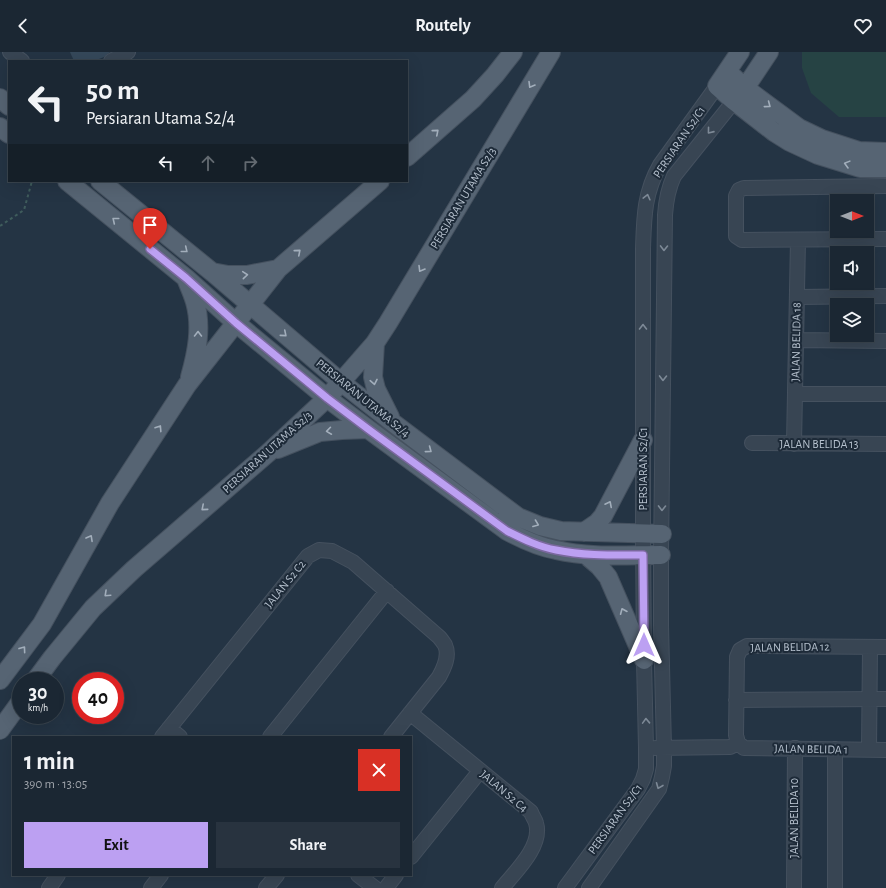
<!DOCTYPE html>
<html lang="en">
<head>
<meta charset="utf-8">
<style>
  :root { --surface:#1b2733; --page:#28333f; --text:#f1f3f6; --muted:#a0a5ac; --line:#39444e; --accent:#bca0f2 }
  body { margin:0; font-family:"Alegreya Sans",sans-serif; background:var(--page); color:var(--text); height:100vh; display:flex; flex-direction:column; font-size:15px; white-space:nowrap }
  * { box-sizing:border-box; margin:0 }
  p { font-size:13px; color:var(--muted) }
  .icon { flex:none; width:22px; height:22px; fill:none; stroke:currentColor; stroke-width:2; stroke-linecap:round; stroke-linejoin:round }
  .map { position:relative; flex:1; overflow:hidden }
  .side { position:absolute; left:12px; top:684px; width:400px; height:140px; display:flex; flex-direction:column; background:var(--surface); border-radius:0px; box-shadow:0 4px 16px #0002,0 0 0 1px var(--line) }
  .side>* { flex:none }
  .hud { position:absolute; left:8px; top:8px; width:400px; height:122px; border-radius:0px; box-shadow:0 4px 16px #0002,0 0 0 1px var(--line); background:#1b2733; color:var(--text); overflow:hidden }
  .needle { width:26px; rotate:90deg }
  .tools { position:absolute; left:830px; top:142px; display:grid; gap:8px }
  .tools a { display:grid; place-items:center; width:44px; height:44px; border-radius:0px; background:var(--surface); box-shadow:0 4px 16px #0002,0 0 0 1px var(--line); font-size:20px }
  .speed { position:absolute; left:12px; top:620px; display:flex; gap:8px; font-size:20px; font-weight:700; text-align:center }
  .speed>* { display:grid; place-content:center; width:52px; height:52px; border-radius:50%; background:var(--surface); box-shadow:0 4px 16px #0002,0 0 0 1px var(--line); line-height:1 }
  .speed small { font-size:10px; font-weight:400 }
  .speed .limit { border:6px solid #d22; background:#fff; color:#111 }
  .pin { position:absolute; display:grid; place-items:center; width:34px; height:34px; color:#fff; margin:-41px -17px; border-radius:50% 50% 50% 0; rotate:-45deg; box-shadow:0 0 4px #0007 }
  .pin .icon { rotate:45deg }
  .me { position:absolute; width:44px; margin:-22px; rotate:0deg; stroke-linejoin:round; filter:drop-shadow(0 0 3px #0008) }
  .turn { display:flex; align-items:center; gap:14px; height:84px; padding:0 12px; font-size:18px }
  .turn .icon { width:52px; height:52px; stroke-width:2.5 }
  .turn b { display:block; font-size:28px; line-height:34px }
  .lanes { display:flex; align-items:center; height:38px; padding:0 12px; background:#0003; justify-content:center; gap:20px; direction:ltr }
  .lanes .off { opacity:.35 }
  .round { display:grid; place-items:center; flex:none; width:42px; height:42px; border-radius:0px; background:var(--page) }
  .head { display:flex; align-items:center; justify-content:space-between; height:68px; padding:0 12px }
  h1 { font-size:24px; font-weight:600; line-height:30px }
  .primary-button { display:flex; gap:8px; margin-top:auto; padding:8px 12px }
  .primary-button a { flex:1; height:46px; border-radius:0px; background:var(--accent); color:#111; font-size:16px; font-weight:600; line-height:46px; text-align:center }
  .primary-button a+a { background:var(--page); color:var(--text) }
  header { display:flex; justify-content:space-between; align-items:center; height:52px; padding:0 12px; background:var(--surface); font-size:18px; font-weight:600 }
  .map>svg:first-child { display:block }
  .grass { fill:#264344 }
  .building { fill:#35485a }
  .lines { fill:none; stroke-linecap:round; stroke-linejoin:round }
  .minor-casing { stroke:#45515f; stroke-width:16 }
  .major-casing { stroke:#45515f; stroke-width:20 }
  .path { stroke:#3f5c5c; stroke-width:2; stroke-dasharray:3 3; stroke-linecap:butt }
  .minor { stroke:#384553; stroke-width:14 }
  .major { stroke:#566473; stroke-width:18 }
  .oneway { stroke:#a2aebb }
  .oneway2 { stroke:#7d8996 }
  .route-casing { stroke:#7a689d; stroke-width:10 }
  .route { stroke:#bca0f2; stroke-width:7 }
  .labels { text-anchor:middle; stroke-width:4; stroke-linejoin:round; paint-order:stroke }
  .street-label { font-size:12px; fill:#b5c0cd; stroke:#1d2a38 }
</style>
</head>
<body>
<header><svg class="icon" aria-label="back" viewBox="0 0 24 24"><path d="M15 5l-7 7 7 7"/></svg>Routely<svg class="icon" aria-label="heart" viewBox="0 0 24 24"><path d="M12 20l-8-8c-3-5 5-10 8-4 3-6 11-1 8 4z"/></svg></header>
<div class="map">
<svg width="886" height="836" viewBox="0 0 886 836">
  <rect width="100%" height="100%" fill="#243444"/>
  <path class="grass" d="M802,0H886V65H839L811,41L802,16Z"/>
  <path class="building" d="M70,0H110L104,5L94,9H74Z"/>
  <g class="lines">
    <g class="minor-casing">
      <path id="minor" d="M10,0L22,9
        M111,9L128,0
        M886,134L744,136L739,138L736,144V184L742,188L886,187
        M797,245L886,244
        M797,288L886,289
        M795,342H886
        M752,391L886,392
        M794,392L798,188
        M736,648L886,647
        M410,661L531,760C532,764 535,767 536,771C543,794 515,820 502,836
        M169,676L180,685
        M162,685L308,504L319,498L332,499L353,510L439,585C441,587 443,590 445,593C450,604 444,616 439,625L391,685
        M270,685L387,539
        M738,691L736,683L737,605L740,598L747,594L886,595
        M738,691L744,696L886,698
        M655,696L730,695L738,691
        M869,698L870,595
        M411,805L480,719
        M358,823L375,836
        M49,836L58,823
        M151,836L161,823
        M266,836L277,823
        M386,836L396,823
        M565,836L638,737L643,727L646,717V696L644,608L643,482V197C644,166 644,141 660,113L717,34
        M589,836L659,737L662,725L664,714V696L661,573V503L665,163C666,148 668,137 674,124L734,49
        M794,836L795,696
        M835,836V697"/>
    </g>
    <g class="major-casing">
      <path id="major" d="M740,0L717,34L734,49L774,80L790,90L818,103L860,116H886
        M727,19L745,36L799,76L822,87L859,99L886,100
        M739,44L745,36L769,0
        M0,46L9,54
        M0,75L9,82
        M407,105L473,47L495,23L513,0
        M67,129L186,226L236,271L327,346L368,377L507,479C522,487 539,495 556,498C590,506 626,503 661,503
        M100,129L212,220L341,330L392,370L518,465L540,474L561,479L662,482
        M212,220L228,223H247L278,217
        M187,229C190,236 193,243 195,250C202,275 197,300 190,325
        M375,291L373,325L376,337L390,365
        M278,397L320,380L342,378L368,377
        M584,480L597,471L603,464L643,388
        M586,503L599,514L608,525L644,608
        M0,628L42,572L110,451L187,333L278,217L380,129
        M35,629L52,606L93,556L134,517L268,401L327,346L375,291L388,271L551,0
        M0,678L21,649"/>
    </g>
    <path class="path" d="M0,174L24,158L32,129"/>
    <use href="#minor" class="minor"/>
    <use href="#major" class="major"/>
  </g>
  <defs><path id="oneway-chevron" d="M-2-3.5L2.5 0L-2 3.5" fill="none" stroke-width="1.6" stroke-linecap="round" stroke-linejoin="round"/></defs>
  <g class="oneway">
    <use href="#oneway-chevron" transform="translate(531 33) rotate(121)"/>
    <use href="#oneway-chevron" transform="translate(768 53) rotate(37)"/>
    <use href="#oneway-chevron" transform="translate(436 80) rotate(-41)"/>
    <use href="#oneway-chevron" transform="translate(847 112) rotate(-165)"/>
    <use href="#oneway-chevron" transform="translate(115 168) rotate(-141)"/>
    <use href="#oneway-chevron" transform="translate(185 198) rotate(39)"/>
    <use href="#oneway-chevron" transform="translate(298 200) rotate(-41)"/>
    <use href="#oneway-chevron" transform="translate(421 217) rotate(121)"/>
    <use href="#oneway-chevron" transform="translate(245 223) rotate(-5)"/>
    <use href="#oneway-chevron" transform="translate(198 282) rotate(-90)"/>
    <use href="#oneway-chevron" transform="translate(284 282) rotate(40)"/>
    <use href="#oneway-chevron" transform="translate(374 330) rotate(79)"/>
    <use href="#oneway-chevron" transform="translate(159 376) rotate(-57)"/>
    <use href="#oneway-chevron" transform="translate(329 379) rotate(172)"/>
    <use href="#oneway-chevron" transform="translate(429 398) rotate(37)"/>
    <use href="#oneway-chevron" transform="translate(609 452) rotate(-63)"/>
    <use href="#oneway-chevron" transform="translate(204 456) rotate(139)"/>
    <use href="#oneway-chevron" transform="translate(536 472) rotate(21)"/>
    <use href="#oneway-chevron" transform="translate(90 486) rotate(-61)"/>
    <use href="#oneway-chevron" transform="translate(107 542) rotate(137)"/>
    <use href="#oneway-chevron" transform="translate(623 559) rotate(-113)"/>
    <use href="#oneway-chevron" transform="translate(23 597) rotate(-54)"/>
  </g>
  <g class="oneway2">
    <use href="#oneway-chevron" transform="translate(710 79) rotate(129)"/>
    <use href="#oneway-chevron" transform="translate(647 145) rotate(-76)"/>
    <use href="#oneway-chevron" transform="translate(664 196) rotate(91)"/>
    <use href="#oneway-chevron" transform="translate(643 275) rotate(-90)"/>
    <use href="#oneway-chevron" transform="translate(663 326) rotate(91)"/>
    <use href="#oneway-chevron" transform="translate(662 456) rotate(91)"/>
    <use href="#oneway-chevron" transform="translate(646 669) rotate(-92)"/>
    <use href="#oneway-chevron" transform="translate(659 734) rotate(112)"/>
  </g>
  <g class="lines">
    <g class="route-casing">
      <path id="route" d="M150,197L186,226L236,271L327,346L368,377L507,479C523,487 539,495 556,498C585,504 614,503 643,503L644,593"/>
    </g>
    <use href="#route" class="route"/>
  </g>
  <g class="labels">
    <g class="street-label">
      <text transform="translate(679 90) rotate(-56)" y="4">PERSIARAN S2/C1</text>
      <text transform="translate(463 146) rotate(-59)" y="4">PERSIARAN UTAMA S2/3</text>
      <text transform="translate(796 290) rotate(-89)" y="4">JALAN BELIDA 18</text>
      <text transform="translate(363 346) rotate(39)" y="4">PERSIARAN UTAMA S2/4</text>
      <text x="819" y="396">JALAN BELIDA 13</text>
      <text transform="translate(267 400) rotate(-42)" y="4">PERSIARAN UTAMA S2/3</text>
      <text transform="translate(643 417) rotate(-90)" y="4">PERSIARAN S2/C1</text>
      <text transform="translate(285 532) rotate(-51)" y="4">JALAN S2 C2</text>
      <text transform="translate(790 595) rotate(-1)" y="4">JALAN BELIDA 12</text>
      <text transform="translate(811 697) rotate(1)" y="4">JALAN BELIDA 1</text>
      <text transform="translate(504 739) rotate(40)" y="4">JALAN S2 C4</text>
      <text transform="translate(794 766) rotate(-90)" y="4">JALAN BELIDA 10</text>
      <text transform="translate(615 767) rotate(-54)" y="4">PERSIARAN S2/C1</text>
    </g>
  </g>
</svg>
<div class="tools">
<a><svg class="needle" viewBox="-14 -14 28 28"><path d="M0-13l5 13h-10z" fill="#e53935"/><path d="M0 13l5-13h-10z" fill="#a0a5ac"/></svg></a>
<a><svg class="icon" aria-label="sound" viewBox="0 0 24 24"><path d="M4 9h4l5-4v14l-5-4H4zM17 9q2 3 0 6"/></svg></a>
<a><svg class="icon" aria-label="layers" viewBox="0 0 24 24"><path d="M12 4l9 5-9 5-9-5zM3 14l9 5 9-5"/></svg></a>
</div>
<div class="speed"><div>30<small>km/h</small></div><div class="limit">40</div></div>
<div class="pin" style="left:150px;top:197px;background:#d93025"><svg class="icon" aria-label="arrive" viewBox="0 0 24 24"><path d="M6 21V4h12l-3 4 3 4H6"/></svg></div>
<svg class="me" style="left:644px;top:593px" viewBox="-20 -20 40 40"><path d="M0-17L14 15 0 8-14 15z" fill="#bca0f2" stroke="#fff" stroke-width="4"/></svg>
<div class="hud">
<div class="turn"><svg class="icon" aria-label="left" viewBox="0 0 24 24"><path d="M17 20v-9H6M10 6l-5 5 5 5"/></svg><div><b>50 m</b>Persiaran Utama S2/4</div></div>
<div class="lanes"><svg class="icon" aria-label="left" viewBox="0 0 24 24"><path d="M17 20v-9H6M10 6l-5 5 5 5"/></svg><svg class="icon off" aria-label="ahead" viewBox="0 0 24 24"><path d="M12 20V5M6 11l6-6 6 6"/></svg><svg class="icon off" aria-label="right" viewBox="0 0 24 24"><path d="M7 20v-9h11M14 6l5 5-5 5"/></svg></div>
</div>
<section class="side">
<div class="head"><div><h1>1 min</h1><p>390 m · 13:05</p></div><a class="round" style="background:#d93025;color:#fff"><svg class="icon" aria-label="close" viewBox="0 0 24 24"><path d="M6 6l12 12M18 6L6 18"/></svg></a></div>
<div class="primary-button"><a>Exit</a><a>Share</a></div>
</section>
</div>
</body>
</html>
